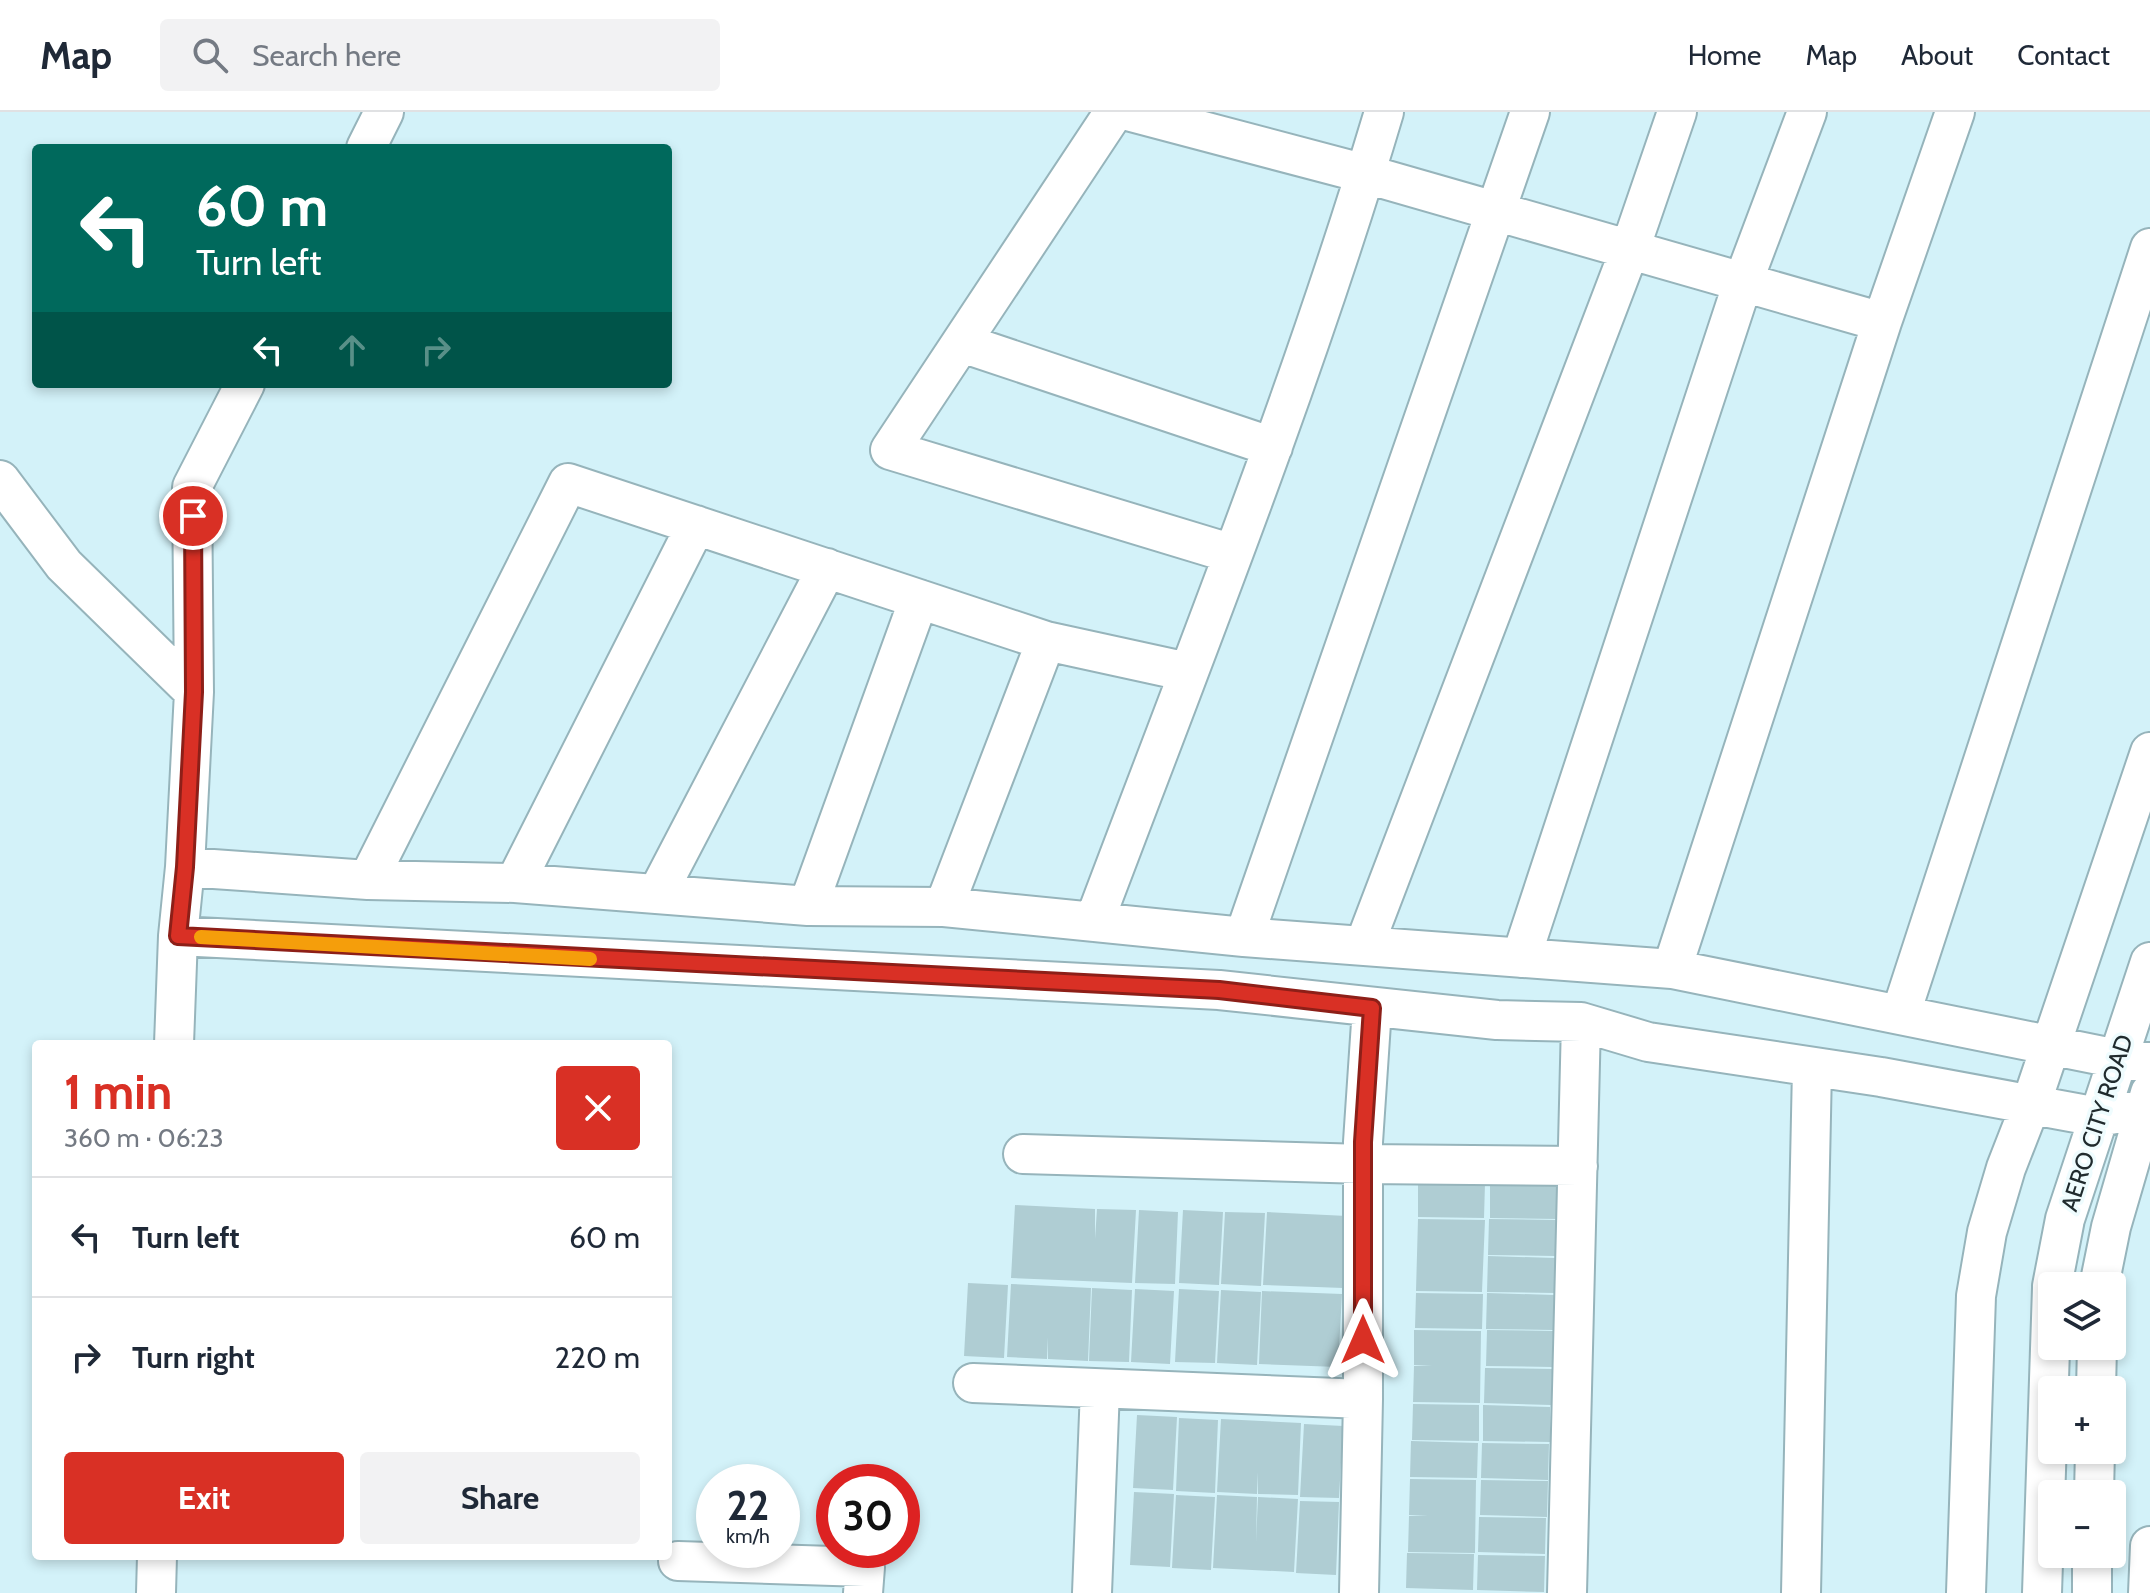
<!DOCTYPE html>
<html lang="en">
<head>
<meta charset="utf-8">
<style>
  :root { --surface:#fff; --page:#f2f2f3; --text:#1f2937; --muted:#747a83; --line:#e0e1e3; --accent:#d93025 }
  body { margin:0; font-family:Cabin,sans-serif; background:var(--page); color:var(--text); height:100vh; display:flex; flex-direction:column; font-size:30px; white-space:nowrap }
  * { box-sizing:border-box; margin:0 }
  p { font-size:26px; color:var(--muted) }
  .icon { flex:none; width:44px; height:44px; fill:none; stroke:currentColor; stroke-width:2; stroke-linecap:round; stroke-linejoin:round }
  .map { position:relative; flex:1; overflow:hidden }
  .sheet { position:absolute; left:32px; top:928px; width:640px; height:520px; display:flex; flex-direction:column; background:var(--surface); border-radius:8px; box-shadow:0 4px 12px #0003 }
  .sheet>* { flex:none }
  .top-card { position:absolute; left:32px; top:32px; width:640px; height:244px; border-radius:8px; box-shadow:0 4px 12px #0003; background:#00695c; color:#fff; overflow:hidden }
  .controls { position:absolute; left:2038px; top:1160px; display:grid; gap:16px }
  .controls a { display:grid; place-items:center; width:88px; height:88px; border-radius:8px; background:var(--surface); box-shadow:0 4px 12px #0003; font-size:40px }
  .speed { position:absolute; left:696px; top:1352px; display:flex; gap:16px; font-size:40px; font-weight:700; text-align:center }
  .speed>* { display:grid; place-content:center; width:104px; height:104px; border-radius:50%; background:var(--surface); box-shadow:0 4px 12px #0003; line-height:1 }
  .speed small { font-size:20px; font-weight:400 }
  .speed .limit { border:12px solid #d22; background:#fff; color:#111 }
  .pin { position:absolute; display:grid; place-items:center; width:68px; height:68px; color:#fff; margin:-34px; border:4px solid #fff; border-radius:50%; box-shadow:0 2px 8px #0007 }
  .me { position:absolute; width:88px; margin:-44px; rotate:0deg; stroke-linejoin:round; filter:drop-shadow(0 0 6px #0008) }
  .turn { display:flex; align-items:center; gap:28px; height:168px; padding:0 32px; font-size:36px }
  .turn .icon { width:104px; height:104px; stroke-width:2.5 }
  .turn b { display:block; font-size:56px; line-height:68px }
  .lanes { display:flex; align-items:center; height:76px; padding:0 32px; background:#0003; justify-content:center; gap:40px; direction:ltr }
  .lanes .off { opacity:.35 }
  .round { display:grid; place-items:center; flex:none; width:84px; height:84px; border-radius:8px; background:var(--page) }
  .head { display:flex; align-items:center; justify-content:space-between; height:136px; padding:0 32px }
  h1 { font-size:48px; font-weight:700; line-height:60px; color:var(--accent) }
  .primary-button { display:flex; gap:16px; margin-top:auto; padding:16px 32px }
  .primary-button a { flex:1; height:92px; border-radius:8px; background:var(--accent); color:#fff; font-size:32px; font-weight:700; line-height:92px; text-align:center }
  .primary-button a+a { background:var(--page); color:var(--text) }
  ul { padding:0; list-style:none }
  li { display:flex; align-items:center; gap:24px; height:120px; padding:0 32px; border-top:2px solid var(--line) }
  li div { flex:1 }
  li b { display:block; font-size:30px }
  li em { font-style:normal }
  header { display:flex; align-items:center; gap:48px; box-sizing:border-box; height:112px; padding:0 40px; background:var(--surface); border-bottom:2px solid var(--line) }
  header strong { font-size:38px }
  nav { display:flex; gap:44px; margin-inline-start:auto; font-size:28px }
  .search { width:560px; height:72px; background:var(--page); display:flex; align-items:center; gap:20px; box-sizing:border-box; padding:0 28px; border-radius:8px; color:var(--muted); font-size:30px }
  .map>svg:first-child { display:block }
  .building { fill:#afcdd3 }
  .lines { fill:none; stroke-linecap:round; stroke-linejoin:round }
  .minor-casing { stroke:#96b4bb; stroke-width:42 }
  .minor { stroke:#fff; stroke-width:38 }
  .route-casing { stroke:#8d1f18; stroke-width:20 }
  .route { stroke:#d93025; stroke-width:14 }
  .slow { stroke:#f59e0b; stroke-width:14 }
  .labels { text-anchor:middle; stroke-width:7; stroke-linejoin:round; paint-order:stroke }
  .street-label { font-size:24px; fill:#202b2e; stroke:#effcfe }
</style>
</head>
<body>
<header>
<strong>Map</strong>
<div class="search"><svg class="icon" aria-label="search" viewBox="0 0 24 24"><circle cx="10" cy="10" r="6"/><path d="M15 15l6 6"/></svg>Search here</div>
<nav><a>Home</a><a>Map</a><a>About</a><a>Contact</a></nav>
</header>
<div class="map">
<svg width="2150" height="1481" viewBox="0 0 2150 1481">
  <rect width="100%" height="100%" fill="#d3f2f9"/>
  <path class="building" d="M1418,1069L1485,1071L1484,1106L1418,1105Z
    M1490,1071L1558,1072L1557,1107L1490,1106Z
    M1015,1093L1095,1097V1127L1097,1097L1136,1098L1132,1171L1011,1166Z
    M1139,1098L1178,1100L1175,1172L1135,1171Z
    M1183,1098L1223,1100L1219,1173L1179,1171Z
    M1225,1100L1265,1101L1261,1174L1221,1172Z
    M1267,1100L1347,1104L1343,1176L1263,1173Z
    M1418,1107L1485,1108L1482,1180L1416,1179Z
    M1489,1107L1556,1108L1555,1144L1488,1143Z
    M1488,1144L1555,1146V1181L1487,1180Z
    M968,1171L1008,1173L1004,1246L964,1244Z
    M1011,1172L1091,1176L1088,1249L1048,1247V1225L1047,1247L1007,1245Z
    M1092,1176L1132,1178L1129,1250L1089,1249Z
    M1135,1177L1174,1179L1170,1252L1131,1250Z
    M1179,1177L1219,1179L1215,1251L1175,1250Z
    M1221,1178L1261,1180L1257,1253L1217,1251Z
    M1262,1179L1342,1182L1338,1255L1259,1252Z
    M1416,1181L1483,1182L1482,1217L1415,1216Z
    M1487,1181L1554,1183L1553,1218L1486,1217Z
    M1414,1218L1481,1219L1480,1291L1413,1290L1414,1254H1432L1414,1253Z
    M1487,1218L1553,1219L1552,1255L1486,1254Z
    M1485,1256L1552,1257L1551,1293L1484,1291Z
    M1413,1292L1479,1293V1329L1412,1328Z
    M1483,1293L1550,1295V1330L1483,1329Z
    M1137,1303L1177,1305L1173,1378L1133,1376Z
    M1179,1306L1218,1308L1215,1381L1176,1379Z
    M1221,1307L1301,1311L1298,1383L1258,1382V1360L1257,1382L1217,1380Z
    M1304,1312L1343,1314L1339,1386L1300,1385Z
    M1411,1329L1478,1331L1477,1366L1410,1365Z
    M1482,1331L1549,1332L1548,1368L1481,1366Z
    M1410,1367L1476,1368L1475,1441L1408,1440L1409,1404H1428L1409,1403Z
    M1481,1368L1548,1369L1547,1405L1480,1403Z
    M1134,1380L1174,1382L1170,1455L1130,1453Z
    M1176,1383L1215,1385L1211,1458L1172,1456Z
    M1217,1383L1257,1385L1256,1430L1258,1385L1298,1387L1294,1460L1213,1456Z
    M1300,1389L1339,1390L1336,1463L1296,1461Z
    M1479,1405L1546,1406L1545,1442L1478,1440Z
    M1407,1441L1474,1442L1473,1478L1406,1476Z
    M1478,1443L1545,1444L1544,1480L1477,1478Z"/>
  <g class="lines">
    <g class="minor-casing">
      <path id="minor" d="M1114,0L890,338L1233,442
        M1131,0L1366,62L1882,210
        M366,36L384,0
        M962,231L1273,335
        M0,368L64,453L194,580
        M185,755L368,768L515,771L808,794L944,795L1244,825L1672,857L2118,947L2150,950
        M368,768L568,371L1046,529L1188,560
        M515,771L696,413
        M657,782L827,456
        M808,794L919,487
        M944,795L1046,529
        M1094,810C1195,542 1302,275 1384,0
        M178,824L1219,878L1497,908L1581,910L1648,930L1881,965L2098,1005L2144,997L2150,998
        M1244,825L1530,0
        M1364,834L1630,137L1677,0
        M1521,846L1743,170L1807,0
        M1672,857L1882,210L1955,0
        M1901,901L2150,136
        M174,932L178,824L185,755L194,580L192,375L245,272
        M1023,1042L1364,1052L1578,1054
        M2052,1174L2065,1107L2150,850
        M2099,1174L2111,1115L2150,981
        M973,1271L1363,1287
        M2096,1278L2097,1234
        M2094,1382L2095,1338
        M678,1449L865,1455L863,1481
        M156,1481L157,1444
        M1092,1481L1100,1277
        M1359,1481L1363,1287V1030L1372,896
        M1567,1481L1581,910
        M1801,1481L1812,956
        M1966,1481L1976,1184L1987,1120L2006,1056L2031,992L2150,640
        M2042,1481L2052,1176
        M2092,1481V1442
        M2148,1481L2150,1434"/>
    </g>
    <use href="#minor" class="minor"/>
  </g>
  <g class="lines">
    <g class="route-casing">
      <path id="route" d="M193,404L194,580L185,755L178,824L1219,878L1372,896L1363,1030V1228"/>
    </g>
    <use href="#route" class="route"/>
    <path class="slow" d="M201,825L590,847"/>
  </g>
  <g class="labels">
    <g class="street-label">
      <text transform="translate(2097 1011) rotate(-72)" y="8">AERO CITY ROAD</text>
    </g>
  </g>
</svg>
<div class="controls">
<a><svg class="icon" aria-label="layers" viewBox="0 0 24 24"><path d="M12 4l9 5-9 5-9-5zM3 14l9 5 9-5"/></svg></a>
<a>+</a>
<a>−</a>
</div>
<div class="speed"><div>22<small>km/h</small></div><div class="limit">30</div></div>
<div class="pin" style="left:193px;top:404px;background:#d93025"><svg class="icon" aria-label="arrive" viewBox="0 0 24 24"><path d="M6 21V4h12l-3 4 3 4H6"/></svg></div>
<svg class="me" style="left:1363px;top:1228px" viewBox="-20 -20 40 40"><path d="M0-17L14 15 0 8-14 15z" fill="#d93025" stroke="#fff" stroke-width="4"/></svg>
<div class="top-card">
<div class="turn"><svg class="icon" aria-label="left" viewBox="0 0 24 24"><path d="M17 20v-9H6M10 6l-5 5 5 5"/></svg><div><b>60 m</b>Turn left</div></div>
<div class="lanes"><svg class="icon" aria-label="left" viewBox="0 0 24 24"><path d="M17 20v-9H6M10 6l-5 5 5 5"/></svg><svg class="icon off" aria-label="ahead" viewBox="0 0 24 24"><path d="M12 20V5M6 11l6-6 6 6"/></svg><svg class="icon off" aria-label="right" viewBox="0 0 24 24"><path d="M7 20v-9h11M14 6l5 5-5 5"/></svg></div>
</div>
<section class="sheet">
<div class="head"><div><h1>1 min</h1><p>360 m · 06:23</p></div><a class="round" style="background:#d93025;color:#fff"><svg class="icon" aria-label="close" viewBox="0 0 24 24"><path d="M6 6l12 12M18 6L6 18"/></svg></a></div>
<ul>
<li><svg class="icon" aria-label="left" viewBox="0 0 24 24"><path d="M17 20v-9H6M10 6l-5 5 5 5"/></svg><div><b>Turn left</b></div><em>60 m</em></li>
<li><svg class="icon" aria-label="right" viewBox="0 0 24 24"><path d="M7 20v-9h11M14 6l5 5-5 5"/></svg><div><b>Turn right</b></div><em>220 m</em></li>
</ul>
<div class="primary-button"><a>Exit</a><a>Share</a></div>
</section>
</div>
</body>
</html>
